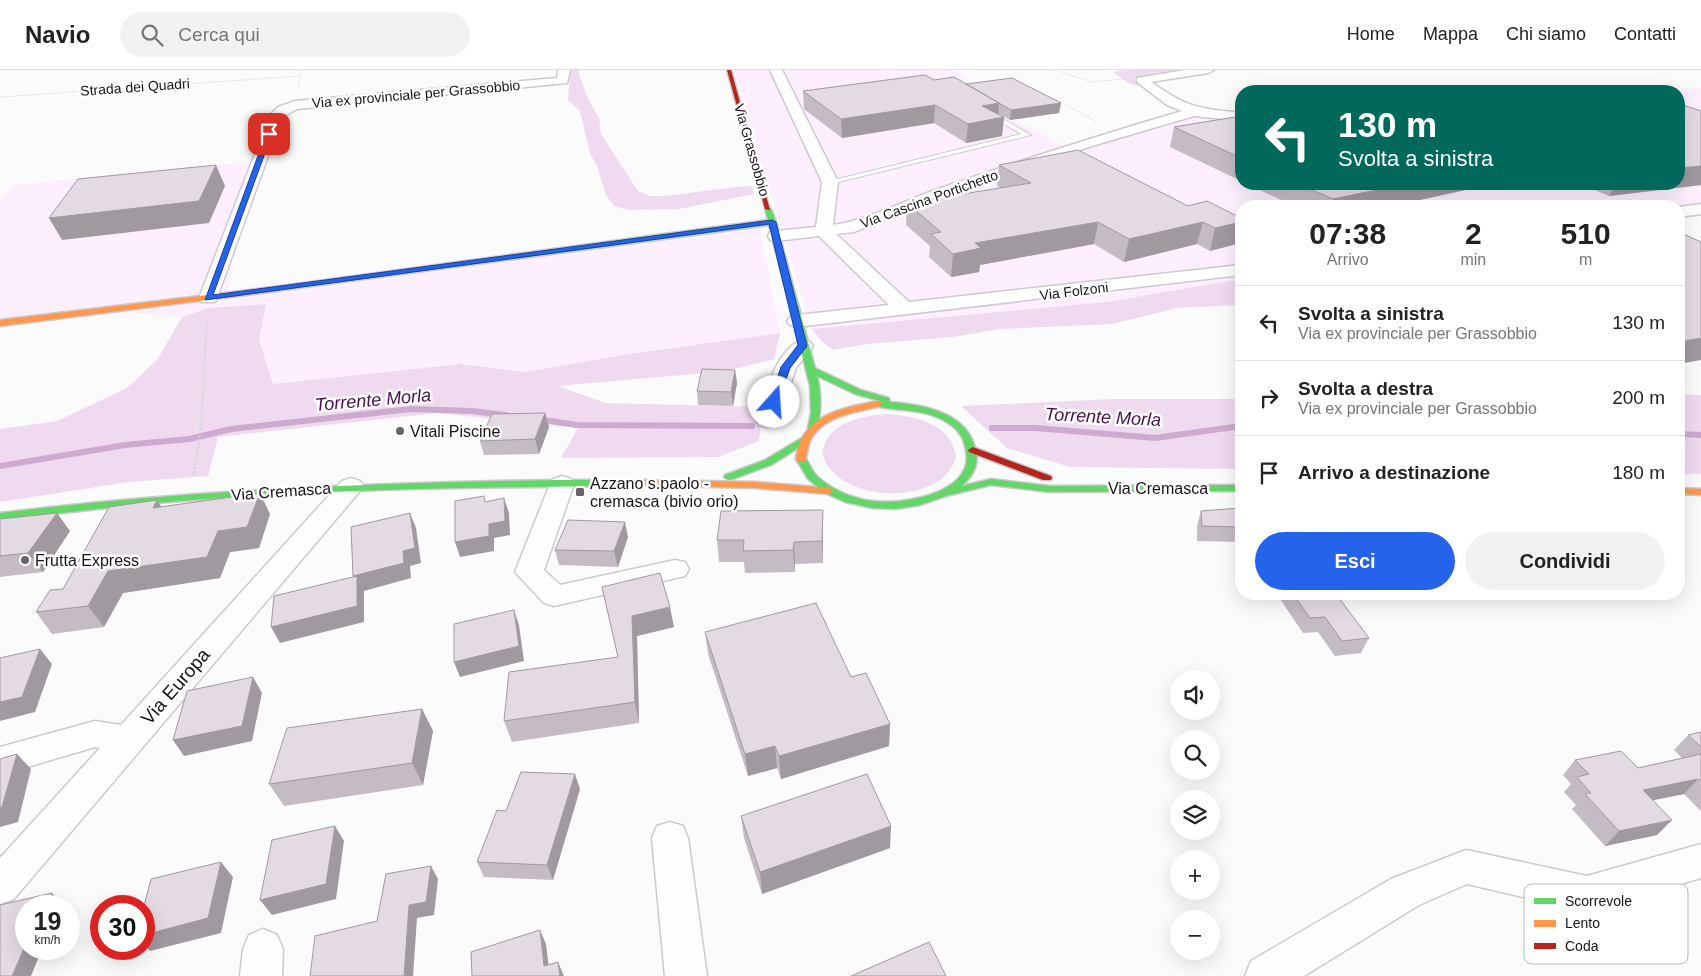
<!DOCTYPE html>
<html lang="it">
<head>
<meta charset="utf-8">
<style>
  :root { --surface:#fff; --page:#f2f2f2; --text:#222; --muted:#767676; --line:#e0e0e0; --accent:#2563eb }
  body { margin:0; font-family:Helvetica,sans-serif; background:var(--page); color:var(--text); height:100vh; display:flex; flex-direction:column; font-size:19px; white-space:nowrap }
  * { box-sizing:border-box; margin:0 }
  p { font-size:16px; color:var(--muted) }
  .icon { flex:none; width:28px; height:28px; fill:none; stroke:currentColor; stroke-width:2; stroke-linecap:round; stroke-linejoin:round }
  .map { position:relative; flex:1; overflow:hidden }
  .drawer { position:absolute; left:1235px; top:130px; width:450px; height:400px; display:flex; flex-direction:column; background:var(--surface); border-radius:20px; box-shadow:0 5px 20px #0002 }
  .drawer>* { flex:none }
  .top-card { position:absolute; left:1235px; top:15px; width:450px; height:105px; border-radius:20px; box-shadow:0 5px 20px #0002; background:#00695c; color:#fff; overflow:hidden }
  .controls { position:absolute; left:1170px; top:600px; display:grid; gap:10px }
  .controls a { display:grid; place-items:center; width:50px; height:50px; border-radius:50%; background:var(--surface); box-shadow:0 5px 20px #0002; font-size:25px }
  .speed { position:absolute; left:15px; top:825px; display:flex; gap:10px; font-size:25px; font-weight:700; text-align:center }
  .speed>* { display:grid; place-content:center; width:65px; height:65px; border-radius:50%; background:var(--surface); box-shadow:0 5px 20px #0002; line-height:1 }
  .speed small { font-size:12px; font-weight:400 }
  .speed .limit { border:8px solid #d22; background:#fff; color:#111 }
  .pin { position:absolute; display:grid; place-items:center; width:42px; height:42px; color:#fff; margin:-21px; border-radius:10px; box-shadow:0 2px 8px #0006 }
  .me { position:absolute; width:55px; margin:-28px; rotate:19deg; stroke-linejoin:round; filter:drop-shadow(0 0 4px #0008) }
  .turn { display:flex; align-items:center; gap:18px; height:105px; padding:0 20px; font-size:22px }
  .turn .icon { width:65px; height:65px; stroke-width:2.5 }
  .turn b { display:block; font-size:35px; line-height:42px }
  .eta { display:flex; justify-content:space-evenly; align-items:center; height:85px; text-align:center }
  .eta b { font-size:30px; font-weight:800; line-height:35px }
  .cta { display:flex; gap:10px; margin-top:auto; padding:10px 20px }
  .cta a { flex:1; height:58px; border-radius:30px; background:var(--accent); color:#fff; font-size:20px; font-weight:800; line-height:58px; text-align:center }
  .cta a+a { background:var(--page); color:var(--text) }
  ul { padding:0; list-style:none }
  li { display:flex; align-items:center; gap:15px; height:75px; padding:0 20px; border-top:1px solid var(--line) }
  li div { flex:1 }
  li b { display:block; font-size:19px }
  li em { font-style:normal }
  header { display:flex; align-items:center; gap:30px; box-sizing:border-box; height:70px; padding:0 25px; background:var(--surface); border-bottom:1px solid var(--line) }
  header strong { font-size:24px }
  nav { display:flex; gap:28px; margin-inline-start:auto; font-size:18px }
  .search { width:350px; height:45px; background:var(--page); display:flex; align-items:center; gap:12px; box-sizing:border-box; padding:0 18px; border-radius:28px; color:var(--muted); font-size:19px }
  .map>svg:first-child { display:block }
  .built { fill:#fdeffe }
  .green { fill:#efdaf0 }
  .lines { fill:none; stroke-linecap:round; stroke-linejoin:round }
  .stream { stroke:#cdaad0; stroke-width:6 }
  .lane-casing { stroke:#cdcacd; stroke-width:2 }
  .street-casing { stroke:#cdcacd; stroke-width:3 }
  .fast-casing { stroke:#cdcacd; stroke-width:3 }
  .slow-casing { stroke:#cdcacd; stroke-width:3 }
  .jam-casing { stroke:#cdcacd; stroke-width:3 }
  .path-far2 { stroke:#d8d8d8; stroke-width:1; stroke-dasharray:1 1; stroke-linecap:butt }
  .path-far1 { stroke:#d8d8d8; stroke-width:2.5; stroke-dasharray:2 2; stroke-linecap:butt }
  .path { stroke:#d8d8d8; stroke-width:3; stroke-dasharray:2.5 2.5; stroke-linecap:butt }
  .lane { fill:#fffeff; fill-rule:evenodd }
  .street { fill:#fffeff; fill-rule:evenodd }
  .fast { fill:#63d668; fill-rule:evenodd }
  .slow { fill:#ff974d; fill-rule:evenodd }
  .jam { fill:#b3261e; fill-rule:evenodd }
  .wall { fill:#c4bbc4 }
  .shaded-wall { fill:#a099a0 }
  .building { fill:#e4dae4; stroke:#a099a0 }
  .route { fill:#2563eb; stroke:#184099 }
  .poi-dot { fill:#686468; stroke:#fff; stroke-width:2 }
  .labels { text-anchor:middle; stroke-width:5; stroke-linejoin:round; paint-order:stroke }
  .far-street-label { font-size:14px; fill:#191319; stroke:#fff }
  .poi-label { font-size:16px; fill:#191319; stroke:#fff; text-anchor:start }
  .street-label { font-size:16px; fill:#191319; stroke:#fff }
  .water-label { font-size:18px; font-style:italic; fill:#4a0d4f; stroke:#fff }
  .near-street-label { font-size:19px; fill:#191319; stroke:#fff }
  .key { fill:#fff; stroke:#bab8ba; stroke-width:1 }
  .key-label { font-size:14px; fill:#191319 }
</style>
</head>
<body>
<header>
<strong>Navio</strong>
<div class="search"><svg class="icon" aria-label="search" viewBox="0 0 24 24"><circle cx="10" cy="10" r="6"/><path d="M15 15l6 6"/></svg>Cerca qui</div>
<nav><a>Home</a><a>Mappa</a><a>Chi siamo</a><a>Contatti</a></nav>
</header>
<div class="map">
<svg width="1701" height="906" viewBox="0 0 1701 906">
  <rect width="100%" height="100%" fill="#fcfbfc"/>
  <path class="built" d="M733,0H954L969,8L945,12L1064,76L1192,40L1241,44V114H1679V21H1661L1701,18V146L1679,149V136H1241V209L1107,232L812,259Z
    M267,90L232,182L229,220L758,150L780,263L623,285L525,302L461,294L273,314L259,270L266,234L208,238L182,247L123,242L0,256V129L12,115Z"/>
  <path class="green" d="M570,0H581L578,2L589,31L599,48L601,64L638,121L650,126H665L744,116H751L754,124L679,139L628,140L614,136L606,125L596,94L590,84L580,41L568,30Z
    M1124,0H1195L1156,3L1138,8L1141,16L1130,14L1113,2Z
    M1241,209V235L1177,238L1112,254L999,259L953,267L867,274L833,280L821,271L812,259L1107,232Z
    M266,234L259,270L273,314L461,294L525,302L623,285L780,263L774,289L728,301L557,316L606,333L763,337L759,371L718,387L561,388L578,358L437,343L218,367L208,406L129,412L0,432V359L57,351L127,318L157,290L182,247L208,238Z
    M1679,324L1701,325V404H1679Z
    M1113,329H1241V399L1070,397L1007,378L961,336Z
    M886,344C915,346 952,353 956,387C943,438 835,434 822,383C827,353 860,346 886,344Z"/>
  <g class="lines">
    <path class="stream" d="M537,349L577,355L752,356
      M992,358H1036L1155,368L1241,356
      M1679,364L1701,365
      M0,396L125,375L189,369L231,359L411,339L472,341L506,345"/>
    <g class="lane-casing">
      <path id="lane" d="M989,41L1031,65L830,114L826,112L1021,64L987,44Z"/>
    </g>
    <g class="street-casing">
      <path id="street" d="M558,0H570L567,13L297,39L282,47L217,228L215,232H201L199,228L270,45L278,37L295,31L557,8Z
        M770,0H782L838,112L833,155C865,151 906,130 938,119C1019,91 1100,65 1182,41L1167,35L1137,12V8L1185,0H1214L1208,3L1151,12C1188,38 1197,38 1241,43V51L1194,46L1092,76L923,134L854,162L836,164L909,232L1241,195V205L797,257L790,255L787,251L790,247L797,245L889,235L819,166L776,171L770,170L768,166L770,162L776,161L816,157L822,112Z
        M1701,134V144L1679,147V137Z
        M803,270L810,272L813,276L796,298L778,350L775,355L767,357L759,355L756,350C764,327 777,276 803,270Z
        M562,406L571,409L574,414L544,500L560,515L675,490L685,492L689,499L685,506L554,536L544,533L515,502L550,414L553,409Z
        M351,408L360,411L364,416L360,421L14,829L0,834V788L100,678L95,677L0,705V677L95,651L121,655L342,411Z
        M670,752L683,756L688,768L707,906H665L652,768L657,756Z
        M1701,774V808L1587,842L1467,814L1419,835L1304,906H1245L1251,891L1391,809L1466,780L1587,806Z
        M263,859L277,865L283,879L282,906H240L243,879L249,865Z"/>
    </g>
    <g class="fast-casing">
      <path id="fast" d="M768,137L771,139L776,152L815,298L861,320L889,328L890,332C924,335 969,342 976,382C979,395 972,407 962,416L991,409L1050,416L1241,415V421L1050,422L991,415L946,426L920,435L896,439L872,438L845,432L825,423L808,409L796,389L797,387H805C809,393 812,401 817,406C832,420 852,428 872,431C902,435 974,424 966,381C964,368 959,360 948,353C926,338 899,342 875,336V332L880,331L855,324L817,306C822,323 821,340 818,358L817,360H809L808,358L811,342L810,316L769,155L275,221L271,219L275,217L768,150L765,139Z
        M805,366L809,367L810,369L809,371L773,394L733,409L729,410L724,407L725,405L765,390Z
        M555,410H634L639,413L634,416C502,417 369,418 237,427C158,432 79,440 0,451V443C184,420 369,413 555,410Z"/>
    </g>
    <g class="slow-casing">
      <path id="slow" d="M275,217H278V221L0,256V250Z
        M878,331L881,332V336C858,342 824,345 811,369C807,376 808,384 805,391H797L796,389C801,345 841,338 878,331Z
        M634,410L756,412L829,418L834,421L829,424L756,418L630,415L629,413L630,411Z
        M1679,418L1701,419V425L1679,424Z"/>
    </g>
    <g class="jam-casing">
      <path id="jam" d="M727,0H731L770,140L765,139Z
        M973,377L1051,406L1052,408L1051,410H1043L969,382L968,380Z"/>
    </g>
    <path class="path-far2" d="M1055,0L1092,12L1125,9
      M298,17L301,0
      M0,27L300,6
      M1053,28L1097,52"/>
    <path class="path-far1" d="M194,403L201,358L207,247"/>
    <path class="path" d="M194,405L195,401"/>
    <use href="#lane" class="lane"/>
    <use href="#street" class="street"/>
    <use href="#fast" class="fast"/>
    <use href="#slow" class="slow"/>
    <use href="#jam" class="jam"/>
  </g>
  <path class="wall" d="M934,10L966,14L1061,33L1059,43L1010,50L998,43V44L1004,47L1002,66L966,73L934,53L842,68L804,39L803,21Z
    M1701,41V115L1609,126L1581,114H1679Z
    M1241,46V111L1170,77L1174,57Z
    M999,95L1188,136L1241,148V169L1240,173L1210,181L1197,174L1124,192L1094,174L980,195L979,202L951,207L929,187L930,176L906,155L907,133L1001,118L997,116Z
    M1247,114H1493L1392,136H1294Z
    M735,300L737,313L733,336L698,335L697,321Z
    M545,343L549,357L539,384L484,385L480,371Z
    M157,430L161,437L270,444L259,478L230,482L220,508L123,523L104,557L52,564L36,542L63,519Z
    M1241,438V472L1197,471V456L1201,441Z
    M0,449L70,461L43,502L0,507Z
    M823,462V493L795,494V502L745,503L744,492H719L717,470Z
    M628,467L618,497L559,495L555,480Z
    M602,517L674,557L637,566L639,653L512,672L504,651L618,587Z
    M1279,524H1336L1369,568L1361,583L1335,586L1318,562L1303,563L1278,526Z
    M705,562L851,607L890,654L889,676L781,709L777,698L748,706L708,584Z
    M422,639L433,661L423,715L284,736L269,714Z
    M1701,662V741L1684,724L1653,730L1657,765L1605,776L1572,739L1576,735L1564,722L1571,714L1563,705L1575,690L1638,698L1682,688L1674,680L1688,665Z
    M580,719L553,810L484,807L477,792Z
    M741,746L890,778L762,824L744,768Z"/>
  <path class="shaded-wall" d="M999,33L998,49L1004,47L1002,66L966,73L968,54L982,36Z
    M1061,33L1059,43L1010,50L1011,40Z
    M935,35L934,53L842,68L841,49Z
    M216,95L225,116L209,153L62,170L49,148Z
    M1701,96V115L1609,126L1615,114H1679V98Z
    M1405,114H1493L1392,136H1330L1333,129Z
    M1098,152L1094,174L980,195L979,202L951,207L953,184L975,173Z
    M1203,152L1197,174L1124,192L1129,169Z
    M1241,152V169L1240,173L1210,181L1215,158Z
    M1701,268V290L1679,294V272Z
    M735,300L737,313L733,336L731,322Z
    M545,343L549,357L539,384L535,369Z
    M260,423L270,444L259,478L230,482L220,508L123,523L104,557L88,536L108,501L218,461Z
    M504,428L509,443L510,465L494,468V481L460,487L455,472L489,454Z
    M157,430L170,451L153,438Z
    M823,440V493L822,471Z
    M57,443L70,461L43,502L28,483Z
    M410,443L416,458L421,493L410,496L411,508L364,521V552L280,573L271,557L357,515L353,506Z
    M625,452L628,467L618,497L614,481Z
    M794,472L795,494V502L793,480Z
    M670,537L674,557L637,566L639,653L635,632L632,546Z
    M514,540L519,555L524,591L460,607L454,592Z
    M40,579L52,594L35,642L0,651V632Z
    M253,607L262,623L252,671L184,686L173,670Z
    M422,639L433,661L423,715L412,693Z
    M890,654L889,676L781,709L779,686Z
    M775,676L777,698L748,706L745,684Z
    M17,684L31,699L18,752L0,757V738Z
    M575,704L580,719L553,810L547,795Z
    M1698,709L1684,724L1629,735L1643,720Z
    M1672,750L1657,765L1605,776L1619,761Z
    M335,756L344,771L336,829L272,845L260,830Z
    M891,756L890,778L762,824L760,802Z
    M221,792L233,807L221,863L150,881L144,875V865Z
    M431,796L438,809L434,845L417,848L413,906H404L409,835Z
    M52,823L64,835V836H47Z
    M540,860L546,874L550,906L544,896Z
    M26,874V879H42L31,906H12Z
    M558,892L564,906H560Z"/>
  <path class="building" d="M925,5L934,10L954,7L999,33L982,36L1004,47L968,54L935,35L841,49L803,21Z
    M1012,8L1061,33L1011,40L966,14Z
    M1598,16L1613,21H1544Z
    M1683,35L1701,41V96L1679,98V36Z
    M1241,46V88L1174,57Z
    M1078,80L1188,136L1207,131L1241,148V152L1215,158L1203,152L1129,169L1098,152L975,173L981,178L953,184L931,164L941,162L907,133L1031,113L999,95Z
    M216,95L199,131L49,148L78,109Z
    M1298,114H1405L1333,129Z
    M1679,162L1701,172V268L1679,272Z
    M702,299L735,300L731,322L697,321Z
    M545,343L535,369L480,371L492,344Z
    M260,423L247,457L218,461L207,487L108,501L88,536L36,542L50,520L63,519L109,437L157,430L153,438Z
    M484,426L485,432L504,428L505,451L489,454V466L455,472V431Z
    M1241,438V457L1202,456L1201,441Z
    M823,440L822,471L794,472L793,480L743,481L744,470H717L721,441Z
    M57,443L28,483L0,486V449Z
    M410,443L415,478L403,481L404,493L353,506L351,457Z
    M568,450L625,452L614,481L555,480Z
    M660,503L670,537L632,546L635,632L504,651L509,602L618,587L602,517Z
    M357,506V536L271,557L274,526Z
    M1293,524H1336L1369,568L1342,571L1325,547L1310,548Z
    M816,533L851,607L866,603L890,654L779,686L775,676L745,684L705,562Z
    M514,540L519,576L454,592V554Z
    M40,579L22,627L0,632V588Z
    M253,607L242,656L173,670L187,621Z
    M422,639L412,693L269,714L287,658Z
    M1701,662V677L1688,665Z
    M1621,681L1638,698L1701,684V711L1698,709L1643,720L1672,750L1619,761L1585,724L1591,723L1577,707L1589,704L1575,690Z
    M17,684L2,737L0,738V689Z
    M521,702L575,704L547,795L477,792L497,740L506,741Z
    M867,704L891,756L760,802L741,746Z
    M335,756L326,814L260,830L272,770Z
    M221,792L208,848L144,865V836L151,809Z
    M431,796L426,832L409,835L404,906H310L315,866L377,851L386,804Z
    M52,823L47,836H26V874L12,906H0V835Z
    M540,860L544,896L558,892L560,906H472L471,882Z
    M929,872L946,906H851Z"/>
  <path class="route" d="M269,62L272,64L213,225L772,150L776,152L807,276L790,298L778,332L770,335L769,332L781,297L798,275L769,154L205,230L266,64Z"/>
  <g class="poi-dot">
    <circle cx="400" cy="361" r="5"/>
    <rect x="575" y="417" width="10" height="10" rx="2.5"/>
    <circle cx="25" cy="490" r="5"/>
  </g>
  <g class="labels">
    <g class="far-street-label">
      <text transform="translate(135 17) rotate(-4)" y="5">Strada dei Quadri</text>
      <text transform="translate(416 24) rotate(-5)" y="5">Via ex provinciale per Grassobbio</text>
      <text transform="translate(752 80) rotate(74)" y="5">Via Grassobbio</text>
      <text transform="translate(929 129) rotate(-20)" y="5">Via Cascina Portichetto</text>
      <text transform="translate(1074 221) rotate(-7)" y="5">Via Folzoni</text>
    </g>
    <g class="poi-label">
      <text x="410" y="367">Vitali Piscine</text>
      <text x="590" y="419">Azzano s.paolo -<tspan x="590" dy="18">cremasca (bivio orio)</tspan></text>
      <text x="35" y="496">Frutta Express</text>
    </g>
    <g class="street-label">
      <text x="1158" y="424">Via Cremasca</text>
      <text transform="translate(281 421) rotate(-4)" y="6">Via Cremasca</text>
    </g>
    <g class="water-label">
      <text transform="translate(373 330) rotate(-5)" y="6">Torrente Morla</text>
      <text transform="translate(1103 347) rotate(3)" y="6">Torrente Morla</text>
    </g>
    <g class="near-street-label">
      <text transform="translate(175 616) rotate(-49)" y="7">Via Europa</text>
    </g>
  </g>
  <rect x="1524" y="814" width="164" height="80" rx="8" class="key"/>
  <rect x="1534" y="828" width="22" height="6" fill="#63d668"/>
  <rect x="1534" y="850" width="22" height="7" fill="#ff974d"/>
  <rect x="1534" y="873" width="22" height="6" fill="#b3261e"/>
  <g class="key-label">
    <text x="1565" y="836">Scorrevole</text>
    <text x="1565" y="858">Lento</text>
    <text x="1565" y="881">Coda</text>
  </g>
</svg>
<div class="controls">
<a><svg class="icon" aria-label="sound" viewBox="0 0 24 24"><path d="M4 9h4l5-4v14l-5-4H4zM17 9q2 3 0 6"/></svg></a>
<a><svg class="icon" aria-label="search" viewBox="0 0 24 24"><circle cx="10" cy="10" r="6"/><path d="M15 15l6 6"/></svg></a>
<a><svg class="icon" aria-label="layers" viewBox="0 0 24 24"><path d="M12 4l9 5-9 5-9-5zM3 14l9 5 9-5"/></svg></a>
<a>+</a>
<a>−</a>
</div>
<div class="speed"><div>19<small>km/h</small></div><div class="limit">30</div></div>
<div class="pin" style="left:269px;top:64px;background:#d93025"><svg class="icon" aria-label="arrive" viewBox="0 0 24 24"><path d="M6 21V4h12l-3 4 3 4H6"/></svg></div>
<svg class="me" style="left:774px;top:332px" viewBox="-20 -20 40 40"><circle r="19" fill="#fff"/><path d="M0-13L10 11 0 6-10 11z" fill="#2563eb"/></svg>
<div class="top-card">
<div class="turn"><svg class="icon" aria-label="left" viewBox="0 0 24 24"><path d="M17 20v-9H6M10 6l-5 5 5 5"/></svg><div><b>130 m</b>Svolta a sinistra</div></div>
</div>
<section class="drawer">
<div class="eta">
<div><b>07:38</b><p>Arrivo</p></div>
<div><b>2</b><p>min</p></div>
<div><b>510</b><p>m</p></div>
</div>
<ul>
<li><svg class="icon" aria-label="left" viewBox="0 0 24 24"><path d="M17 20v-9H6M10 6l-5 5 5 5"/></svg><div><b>Svolta a sinistra</b><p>Via ex provinciale per Grassobbio</p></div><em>130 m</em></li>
<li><svg class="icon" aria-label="right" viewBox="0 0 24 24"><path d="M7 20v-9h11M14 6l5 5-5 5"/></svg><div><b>Svolta a destra</b><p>Via ex provinciale per Grassobbio</p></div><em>200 m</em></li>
<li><svg class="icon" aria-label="arrive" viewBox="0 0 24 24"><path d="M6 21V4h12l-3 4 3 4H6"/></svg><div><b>Arrivo a destinazione</b></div><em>180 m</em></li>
</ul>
<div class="cta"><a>Esci</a><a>Condividi</a></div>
</section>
</div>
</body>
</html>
